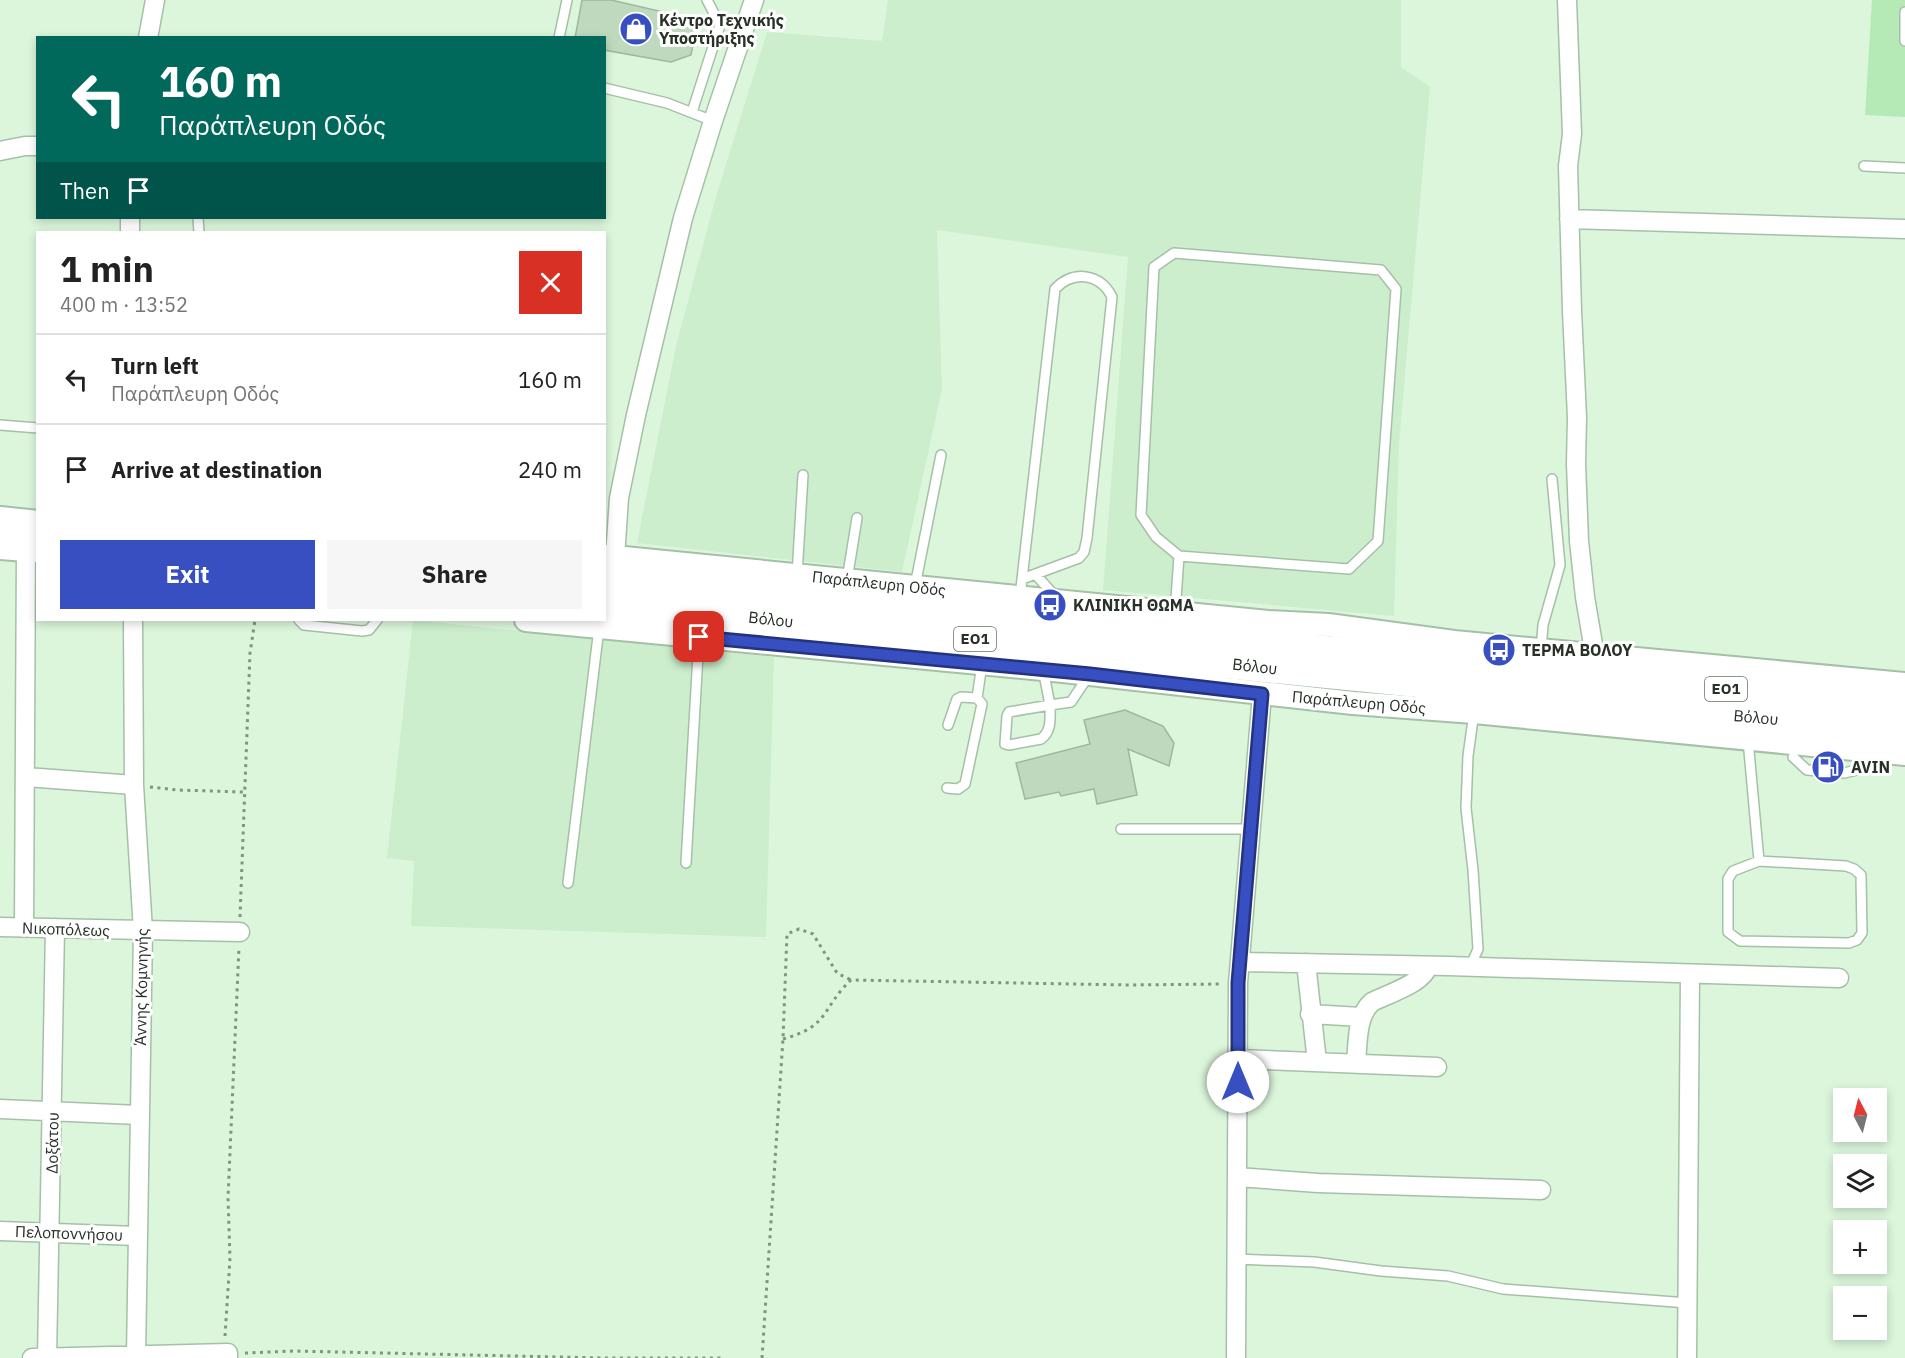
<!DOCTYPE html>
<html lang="en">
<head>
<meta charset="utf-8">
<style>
  :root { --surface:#fff; --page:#f6f6f6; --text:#222; --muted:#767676; --line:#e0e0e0; --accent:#374fc1 }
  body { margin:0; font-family:"IBM Plex Sans",sans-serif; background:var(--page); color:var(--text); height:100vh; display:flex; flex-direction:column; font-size:22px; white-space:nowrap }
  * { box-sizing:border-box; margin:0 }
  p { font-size:20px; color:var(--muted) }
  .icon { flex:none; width:33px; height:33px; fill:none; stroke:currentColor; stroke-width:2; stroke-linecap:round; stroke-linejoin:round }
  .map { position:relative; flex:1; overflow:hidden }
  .side { position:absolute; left:36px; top:231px; width:570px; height:390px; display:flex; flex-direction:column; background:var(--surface); border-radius:0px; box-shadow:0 3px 9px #0003 }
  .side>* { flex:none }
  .top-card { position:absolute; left:36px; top:36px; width:570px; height:183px; border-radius:0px; box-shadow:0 3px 9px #0003; background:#00695c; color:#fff; overflow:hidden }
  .needle { width:39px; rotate:353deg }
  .tools { position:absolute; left:1833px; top:1088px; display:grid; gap:12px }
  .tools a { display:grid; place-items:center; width:54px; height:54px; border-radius:0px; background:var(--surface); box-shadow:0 3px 9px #0003; font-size:30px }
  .pin { position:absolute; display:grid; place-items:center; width:51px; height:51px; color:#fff; margin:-26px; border-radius:12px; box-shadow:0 3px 9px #0006 }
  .me { position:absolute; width:66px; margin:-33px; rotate:0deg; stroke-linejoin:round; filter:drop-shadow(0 0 4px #0008) }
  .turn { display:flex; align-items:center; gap:21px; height:126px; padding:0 24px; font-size:27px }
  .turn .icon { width:78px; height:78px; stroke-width:2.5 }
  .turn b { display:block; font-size:42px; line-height:51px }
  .then { display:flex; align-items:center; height:57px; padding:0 24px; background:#0003; gap:12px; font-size:22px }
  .round { display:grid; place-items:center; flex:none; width:63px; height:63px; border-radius:0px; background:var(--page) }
  .summary { display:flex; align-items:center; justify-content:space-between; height:102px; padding:0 24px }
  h1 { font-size:36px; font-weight:700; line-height:45px }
  .primary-button { display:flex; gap:12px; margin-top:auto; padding:12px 24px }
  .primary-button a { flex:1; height:69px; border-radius:0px; background:var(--accent); color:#fff; font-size:24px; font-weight:700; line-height:69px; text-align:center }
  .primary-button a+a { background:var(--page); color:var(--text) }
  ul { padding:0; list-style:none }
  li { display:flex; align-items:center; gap:18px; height:90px; padding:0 24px; border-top:2px solid var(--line) }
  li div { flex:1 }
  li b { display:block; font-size:22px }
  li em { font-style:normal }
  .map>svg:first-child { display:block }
  .built { fill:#cdeecd }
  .green { fill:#b5eab6 }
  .building { fill:#bfd9bf; stroke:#9eb79e; stroke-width:1.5 }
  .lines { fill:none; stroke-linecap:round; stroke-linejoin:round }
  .service-casing { stroke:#a6c0a7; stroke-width:12 }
  .minor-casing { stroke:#a6c0a7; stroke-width:21 }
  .tertiary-casing { stroke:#a6c0a7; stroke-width:26 }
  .primary-casing { stroke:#a6c0a7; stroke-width:32 }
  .path { stroke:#819381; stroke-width:3; stroke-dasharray:3 4.5; stroke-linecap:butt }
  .service { stroke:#fff; stroke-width:9 }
  .minor { stroke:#fff; stroke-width:18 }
  .tertiary { stroke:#fff; stroke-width:22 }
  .primary { stroke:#fff; stroke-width:28 }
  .route-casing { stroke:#24337d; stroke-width:15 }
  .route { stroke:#374fc1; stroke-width:10 }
  .labels { text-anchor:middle; stroke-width:6; stroke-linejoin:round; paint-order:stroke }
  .shield { fill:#fff; stroke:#686f68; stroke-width:1.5 }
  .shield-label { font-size:15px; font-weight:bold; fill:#273127 }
  .poi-label { font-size:16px; font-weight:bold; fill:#273127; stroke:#fff; text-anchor:start }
  .street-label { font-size:16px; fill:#273127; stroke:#fff }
</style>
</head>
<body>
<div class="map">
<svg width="1905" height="1358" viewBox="0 0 1905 1358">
  <rect width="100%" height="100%" fill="#dbf6db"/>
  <path class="built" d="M888,0H1401V67L1430,87L1399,444L1394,616L1103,590L1128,257L937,230L942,389L902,572L637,543L676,346L715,200L767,32L882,41Z
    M413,620L774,657L766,937L411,926L414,861L387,858Z"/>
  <path class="green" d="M1872,0H1905V117L1865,115Z"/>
  <path class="building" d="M582,0H611L698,20L691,55L671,62L604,50V38H575Z
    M1125,710L1163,726L1174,743L1169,766L1128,749L1137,795L1097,804L1094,789L1061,796L1059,792L1025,799L1016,763L1090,744L1084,720Z"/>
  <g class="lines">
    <g class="service-casing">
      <path id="service" d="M1905,12V41
        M559,38L567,0
        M604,88L667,103L713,121
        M692,112L720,25L707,0
        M1864,166L1905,168
        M198,218L199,232
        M1174,253L1381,270L1396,289L1378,541L1349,569L1179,556L1156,537L1141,515L1154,267Z
        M0,425L38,428
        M1035,574L1056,597
        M797,575L803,475
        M847,580L857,518
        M915,586L941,455
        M1020,597L1022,579L1055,289C1073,270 1100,273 1112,297L1087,538L1084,552L1079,558L1022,579
        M1175,613L1179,556
        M299,620L304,625L362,631L369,630L377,620
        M1541,650L1543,625L1560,565L1552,479
        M1043,669L1050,705L1071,702L1089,675
        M1050,705C1050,718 1052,731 1041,739L1009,745L1005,744L1007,716L1009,712Z
        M948,725L957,699L961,697L977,698
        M1748,740L1759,861
        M1793,757L1807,770L1844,773L1857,770L1871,762
        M947,788L958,789L965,784L982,704L977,698L982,664
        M1121,829H1252
        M1759,861L1846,866L1854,869L1861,875L1862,933L1857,940L1849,943L1740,941L1728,932V879L1733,871Z
        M686,863L699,637
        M568,883L599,628
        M1470,967L1478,949L1473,870L1466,808L1468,756L1474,712
        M1236,1259L1314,1262L1381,1271L1448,1276L1503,1289L1688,1303"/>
    </g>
    <g class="minor-casing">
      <path id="minor" d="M1567,0L1572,134L1568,166L1572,311L1577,417L1576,464L1579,541L1585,597L1597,668
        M148,38L155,0
        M0,151L25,146H38
        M1569,219L1905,229
        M130,232V218
        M615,557L619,498L636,415L683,218L713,121L754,0
        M133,620L134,785L143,931L136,1356
        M26,777L134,785
        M0,927L240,932
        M24,927L26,547
        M1240,962L1448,966L1839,978
        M1306,963L1317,1062
        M1310,1014L1361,1017
        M1238,1059L1437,1067
        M1356,1063C1358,1044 1356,1016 1372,1002C1388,994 1424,983 1428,966
        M0,1109L139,1115
        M1237,1177L1318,1183L1541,1190
        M0,1231L137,1236
        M32,1358L228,1353V1358
        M47,1358L55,928
        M1236,1358L1238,983L1262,694
        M1687,1358L1690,974"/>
    </g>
    <g class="tertiary-casing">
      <path id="tertiary" d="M604,556L1268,622L1328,625L1454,642L1905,684
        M526,620L1063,671L1353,703L1474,712L1905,754"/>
    </g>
    <g class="primary-casing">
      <path id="primary" d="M0,521L38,525
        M0,545L38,548
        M604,579L1905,707
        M604,603L1905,731"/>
    </g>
    <path class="path" d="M150,787L178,790L243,792
      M240,917L250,653L255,620
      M783,1039C831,1026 821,1008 851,980L1129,985L1221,984
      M225,1336L230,1258L228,1198L239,947
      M245,1353L294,1351L603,1358H723
      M762,1358L783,1039L787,934L799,929L813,934L837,973L851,980"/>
    <use href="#service" class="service"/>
    <use href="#minor" class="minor"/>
    <use href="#tertiary" class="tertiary"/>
    <use href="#primary" class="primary"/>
  </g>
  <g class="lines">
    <g class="route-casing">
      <path id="route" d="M699,637L1090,674L1262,694L1238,983V1082"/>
    </g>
    <use href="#route" class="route"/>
  </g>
  <defs>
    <g id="shop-disc" transform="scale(1.725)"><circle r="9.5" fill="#374fc1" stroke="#fff"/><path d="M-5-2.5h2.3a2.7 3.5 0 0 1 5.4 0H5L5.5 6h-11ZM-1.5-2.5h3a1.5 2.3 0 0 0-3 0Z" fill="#fff"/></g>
    <g id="bus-disc" transform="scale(1.725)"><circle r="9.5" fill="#374fc1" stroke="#fff"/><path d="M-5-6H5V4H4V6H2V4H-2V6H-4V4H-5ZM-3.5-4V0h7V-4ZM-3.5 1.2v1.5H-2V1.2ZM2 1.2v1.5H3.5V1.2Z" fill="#fff"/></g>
    <g id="fuel-disc" transform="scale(1.725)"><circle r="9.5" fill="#374fc1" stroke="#fff"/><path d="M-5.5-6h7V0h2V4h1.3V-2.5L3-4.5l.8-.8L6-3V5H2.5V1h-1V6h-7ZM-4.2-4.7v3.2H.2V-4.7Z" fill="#fff"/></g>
  </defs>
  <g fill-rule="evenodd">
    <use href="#shop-disc" x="636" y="29"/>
    <use href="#bus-disc" x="1050" y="605"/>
    <use href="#bus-disc" x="1499" y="650"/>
    <use href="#fuel-disc" x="1828" y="767"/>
  </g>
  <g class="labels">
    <g class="shield">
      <rect x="954" y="627" width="42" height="24" rx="4.5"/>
      <rect x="1705" y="677" width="42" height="24" rx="4.5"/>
    </g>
    <g class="shield-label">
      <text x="975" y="644">ΕΟ1</text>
      <text x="1726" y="694">ΕΟ1</text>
    </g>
    <g class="poi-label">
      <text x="659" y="26">Κέντρο Τεχνικής<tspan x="659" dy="18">Υποστήριξης</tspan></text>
      <text x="1073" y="611">ΚΛΙΝΙΚΗ ΘΩΜΑ</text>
      <text x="1522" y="656">ΤΕΡΜΑ ΒΟΛΟΥ</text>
      <text x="1851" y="773">AVIN</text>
    </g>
    <g class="street-label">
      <text transform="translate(879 583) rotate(6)" y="6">Παράπλευρη Οδός</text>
      <text transform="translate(771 619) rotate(6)" y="6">Βόλου</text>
      <text transform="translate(1255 666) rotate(6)" y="6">Βόλου</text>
      <text transform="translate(1359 702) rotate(5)" y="6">Παράπλευρη Οδός</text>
      <text transform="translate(1756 717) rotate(5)" y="6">Βόλου</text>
      <text transform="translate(66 929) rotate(2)" y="6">Νικοπόλεως</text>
      <text transform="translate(141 987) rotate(-89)" y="6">Άννης Κομνηνής</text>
      <text transform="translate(52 1143) rotate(-89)" y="6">Δοξάτου</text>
      <text transform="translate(69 1233) rotate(2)" y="6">Πελοποννήσου</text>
    </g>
  </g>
</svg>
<div class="tools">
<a><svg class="needle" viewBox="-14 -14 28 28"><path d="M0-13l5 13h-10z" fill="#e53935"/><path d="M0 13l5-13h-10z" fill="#767676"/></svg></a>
<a><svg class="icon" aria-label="layers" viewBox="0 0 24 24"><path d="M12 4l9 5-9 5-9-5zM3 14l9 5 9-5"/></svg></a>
<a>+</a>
<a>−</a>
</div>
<div class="pin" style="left:699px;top:637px;background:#d93025"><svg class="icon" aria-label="arrive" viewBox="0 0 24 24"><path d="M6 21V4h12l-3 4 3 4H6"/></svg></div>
<svg class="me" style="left:1238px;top:1082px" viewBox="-20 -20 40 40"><circle r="19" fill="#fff"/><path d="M0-13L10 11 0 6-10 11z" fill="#374fc1"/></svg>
<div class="top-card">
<div class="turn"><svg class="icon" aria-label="left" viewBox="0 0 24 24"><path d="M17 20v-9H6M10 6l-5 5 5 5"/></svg><div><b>160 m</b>Παράπλευρη Οδός</div></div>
<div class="then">Then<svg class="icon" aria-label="arrive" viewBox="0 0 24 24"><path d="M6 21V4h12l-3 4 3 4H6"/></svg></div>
</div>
<section class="side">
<div class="summary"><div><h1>1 min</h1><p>400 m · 13:52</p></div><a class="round" style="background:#d93025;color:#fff"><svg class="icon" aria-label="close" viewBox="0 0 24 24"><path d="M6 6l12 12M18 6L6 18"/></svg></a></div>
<ul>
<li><svg class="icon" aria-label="left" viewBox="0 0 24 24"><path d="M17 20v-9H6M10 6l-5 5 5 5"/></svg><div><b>Turn left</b><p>Παράπλευρη Οδός</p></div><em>160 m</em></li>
<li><svg class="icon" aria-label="arrive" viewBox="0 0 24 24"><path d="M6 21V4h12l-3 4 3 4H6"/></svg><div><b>Arrive at destination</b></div><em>240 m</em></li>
</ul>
<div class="primary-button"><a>Exit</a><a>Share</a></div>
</section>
</div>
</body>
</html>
